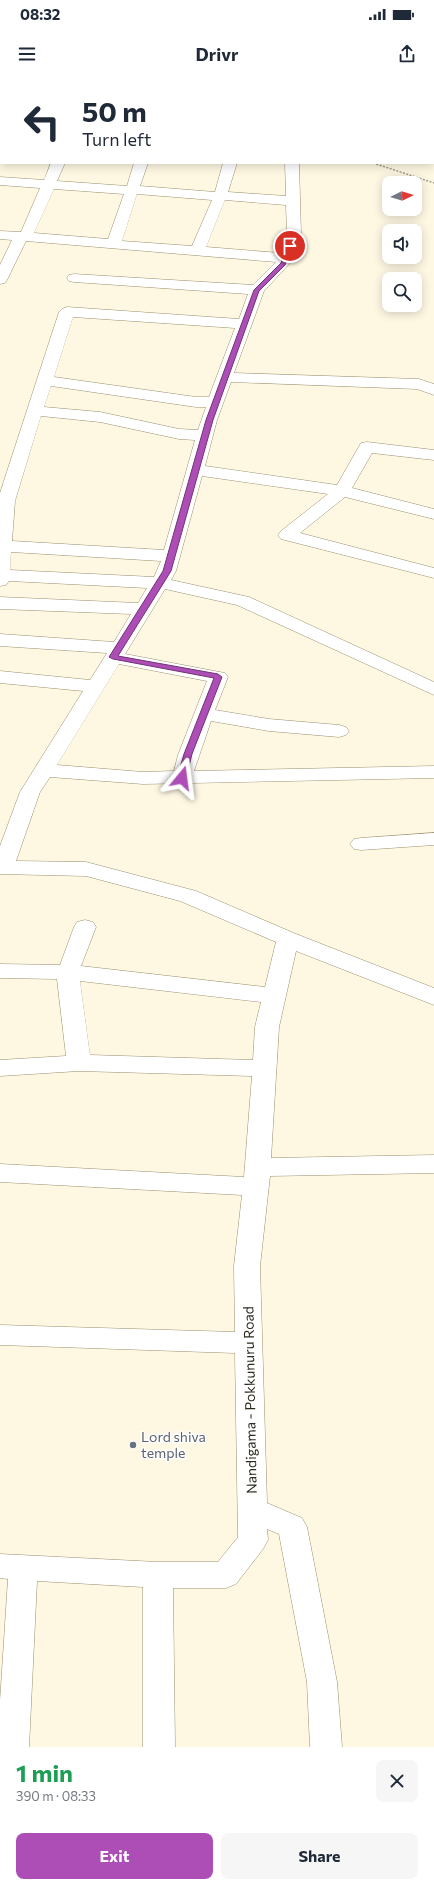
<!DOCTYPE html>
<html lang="en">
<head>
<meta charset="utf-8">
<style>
  :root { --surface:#fff; --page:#f6f6f7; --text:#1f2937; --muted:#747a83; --accent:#ad4eb6 }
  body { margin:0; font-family:Commissioner,sans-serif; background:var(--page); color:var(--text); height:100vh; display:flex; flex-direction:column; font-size:15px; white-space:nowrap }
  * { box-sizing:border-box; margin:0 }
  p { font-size:13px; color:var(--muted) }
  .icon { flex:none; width:22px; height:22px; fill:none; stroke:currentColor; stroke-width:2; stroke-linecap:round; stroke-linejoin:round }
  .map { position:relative; height:1667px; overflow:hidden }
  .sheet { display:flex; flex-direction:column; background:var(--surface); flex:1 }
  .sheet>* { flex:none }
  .hud { position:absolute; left:0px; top:0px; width:434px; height:84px; box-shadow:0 2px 10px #0003; background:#fff; color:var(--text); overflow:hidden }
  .needle { width:26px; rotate:85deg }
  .controls { position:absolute; left:382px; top:96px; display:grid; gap:8px }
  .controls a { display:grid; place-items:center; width:40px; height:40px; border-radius:8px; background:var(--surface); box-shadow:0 2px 10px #0003; font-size:20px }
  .pin { position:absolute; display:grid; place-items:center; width:34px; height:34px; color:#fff; margin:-17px; border:2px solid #fff; border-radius:50%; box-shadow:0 1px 4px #0007 }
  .me { position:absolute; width:44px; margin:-22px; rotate:16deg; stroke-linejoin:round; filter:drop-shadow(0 0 3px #0008) }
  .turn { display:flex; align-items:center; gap:14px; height:84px; padding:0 16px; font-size:18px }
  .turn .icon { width:52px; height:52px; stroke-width:2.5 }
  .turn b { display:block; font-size:28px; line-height:34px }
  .round { display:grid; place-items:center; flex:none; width:42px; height:42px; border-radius:8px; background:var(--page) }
  .summary { display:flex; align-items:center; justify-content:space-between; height:68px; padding:0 16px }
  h1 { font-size:24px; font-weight:700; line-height:30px; color:#1e9e55 }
  .button { display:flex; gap:8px; margin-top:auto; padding:8px 16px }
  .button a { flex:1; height:46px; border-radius:8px; background:var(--accent); color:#fff; font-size:16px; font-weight:700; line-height:46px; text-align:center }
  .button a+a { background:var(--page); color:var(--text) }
  .status { display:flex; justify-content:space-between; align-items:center; height:28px; padding:0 20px; background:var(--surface); direction:ltr }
  .status svg { height:11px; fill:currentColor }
  header { display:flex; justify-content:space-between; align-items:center; height:52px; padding:0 16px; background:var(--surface); font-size:18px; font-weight:700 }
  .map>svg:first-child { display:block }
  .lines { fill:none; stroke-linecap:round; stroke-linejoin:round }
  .minor-casing { stroke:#998f6f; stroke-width:1 }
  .path { stroke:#a29d8c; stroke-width:1.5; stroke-dasharray:2 1.5; stroke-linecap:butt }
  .minor { fill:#fff; fill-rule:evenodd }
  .route { fill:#ad4eb6; stroke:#703376 }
  .worship-dot { fill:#6b7280; stroke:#fff; stroke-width:1.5 }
  .labels { text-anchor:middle; stroke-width:3; stroke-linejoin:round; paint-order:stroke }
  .near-street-label { font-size:14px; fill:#2d291c; stroke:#fff }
  .near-worship-label { font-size:14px; fill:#5b616d; stroke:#fff; text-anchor:start }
</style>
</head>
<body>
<div class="status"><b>08:32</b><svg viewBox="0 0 49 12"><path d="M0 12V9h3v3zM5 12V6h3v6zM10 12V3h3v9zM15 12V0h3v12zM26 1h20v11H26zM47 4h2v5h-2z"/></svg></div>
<header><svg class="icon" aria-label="menu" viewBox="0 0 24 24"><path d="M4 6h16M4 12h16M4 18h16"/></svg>Drivr<svg class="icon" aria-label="share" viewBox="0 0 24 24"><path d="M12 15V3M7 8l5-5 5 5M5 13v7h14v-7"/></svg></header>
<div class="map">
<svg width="434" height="1667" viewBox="0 0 434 1667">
  <rect width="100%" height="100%" fill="#fef8e3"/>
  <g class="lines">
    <g class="minor-casing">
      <path id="minor" d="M61,0H73V1H61Z
        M241,0H253L254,1H242Z
        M352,0H364V1H352Z
        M0,24H1V32H0Z
        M0,47H1V55H0Z
        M51,83H65L57,101L127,106L134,83H148L140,106L215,112L223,83H237L228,112L286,116L285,83H299L301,155L290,183L264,211L234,293L419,299L434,304V315L417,309L231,302L217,340L205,386L337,405L361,363L367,362L434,370V380L372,373L352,408L434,429V439L345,417L300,453L434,488V498L281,459L278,455L281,451L328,414L202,396L176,491L171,500L249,517L434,602V615L237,525L165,509L125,574L225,593L228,597L215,630L269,639L339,645L346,647L349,651L346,655L339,657L269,651L211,641L194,691L434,686V698L143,704L50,697L40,712L16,781L86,782L196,811L296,854L434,908V925L296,871L279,947L271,1078L434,1075V1093L270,1096L260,1186L267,1423L302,1438L307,1447L337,1602L342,1667H310L307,1602L279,1454L267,1449L268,1460L263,1469L236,1504L226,1508H173L175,1667H143V1507L37,1501L29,1667H0V1621L8,1499L0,1498V1474L158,1482H218L238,1457L235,1273L0,1265V1245L235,1252L234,1186L242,1115L0,1102V1084L244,1097L252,996L79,991L0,996V980L66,976L57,899L0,898V884L60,885L74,847L77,842L85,840L93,842L96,847L81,886L265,907L276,862L180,821L86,796L0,794V766L20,712L83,611L0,603V591L90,600L107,573L0,566V554L114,562L131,534L0,529V517L138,523L147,508L9,501L6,505L0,506V413L59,232L62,229L67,227L239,239L248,214L74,202L69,201L67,198L69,195L74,194L253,205L276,182L26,161L7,200L5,203L0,204V185L12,160L0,159V151L21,152L40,108L0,105V97L44,100ZM54,109L124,114L108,159L34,153ZM137,114L212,120L192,166L122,161ZM225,120L286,125L287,155L280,173L206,167ZM73,237L235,248L209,317H196L54,297ZM51,306L196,327H206L198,350L179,349L100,332L44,327ZM41,336L100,342L179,359L195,360L164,470L12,461L15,421ZM11,472L161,481L154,497L10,490ZM119,584L207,601L178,675L174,691L143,692L57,685ZM80,901L261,922L255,947L253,980L90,975Z
        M434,753V765L361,770L354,769L350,764L354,759L361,758Z"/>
    </g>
    <path class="path" d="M373,83L434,103"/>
    <use href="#minor" class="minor"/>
  </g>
  <path class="route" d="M290,164L293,166L285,185L259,211L213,340L171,491L118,576L218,594L222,597L192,674L186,698L182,700L177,698L184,674L214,598L113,579L109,577L163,491L206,340L254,210L281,183L287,166Z"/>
  <circle class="worship-dot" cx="133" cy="1365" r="4"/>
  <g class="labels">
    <g class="near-street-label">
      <text transform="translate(250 1320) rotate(-91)" y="5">Nandigama - Pokkunuru Road</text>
    </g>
    <g class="near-worship-label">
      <text x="141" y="1362">Lord shiva<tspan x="141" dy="16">temple</tspan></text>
    </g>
  </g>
</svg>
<div class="controls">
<a><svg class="needle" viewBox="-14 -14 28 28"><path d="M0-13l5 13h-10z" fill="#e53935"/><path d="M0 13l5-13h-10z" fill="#747a83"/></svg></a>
<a><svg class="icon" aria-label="sound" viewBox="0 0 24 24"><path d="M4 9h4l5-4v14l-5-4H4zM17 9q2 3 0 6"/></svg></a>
<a><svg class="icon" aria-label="search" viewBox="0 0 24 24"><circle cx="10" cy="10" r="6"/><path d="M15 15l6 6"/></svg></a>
</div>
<div class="pin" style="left:290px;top:166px;background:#d93025"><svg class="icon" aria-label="arrive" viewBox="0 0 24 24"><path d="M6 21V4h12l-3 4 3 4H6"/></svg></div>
<svg class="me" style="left:182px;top:698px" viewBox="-20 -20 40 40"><path d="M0-17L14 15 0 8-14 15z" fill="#ad4eb6" stroke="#fff" stroke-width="4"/></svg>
<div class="hud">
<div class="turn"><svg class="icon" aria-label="left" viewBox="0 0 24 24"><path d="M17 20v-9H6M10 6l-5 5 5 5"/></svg><div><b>50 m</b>Turn left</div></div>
</div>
</div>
<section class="sheet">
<div class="summary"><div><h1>1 min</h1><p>390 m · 08:33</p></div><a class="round"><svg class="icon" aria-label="close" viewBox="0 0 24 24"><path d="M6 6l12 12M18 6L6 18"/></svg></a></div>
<div class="button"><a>Exit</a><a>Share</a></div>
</section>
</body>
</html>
